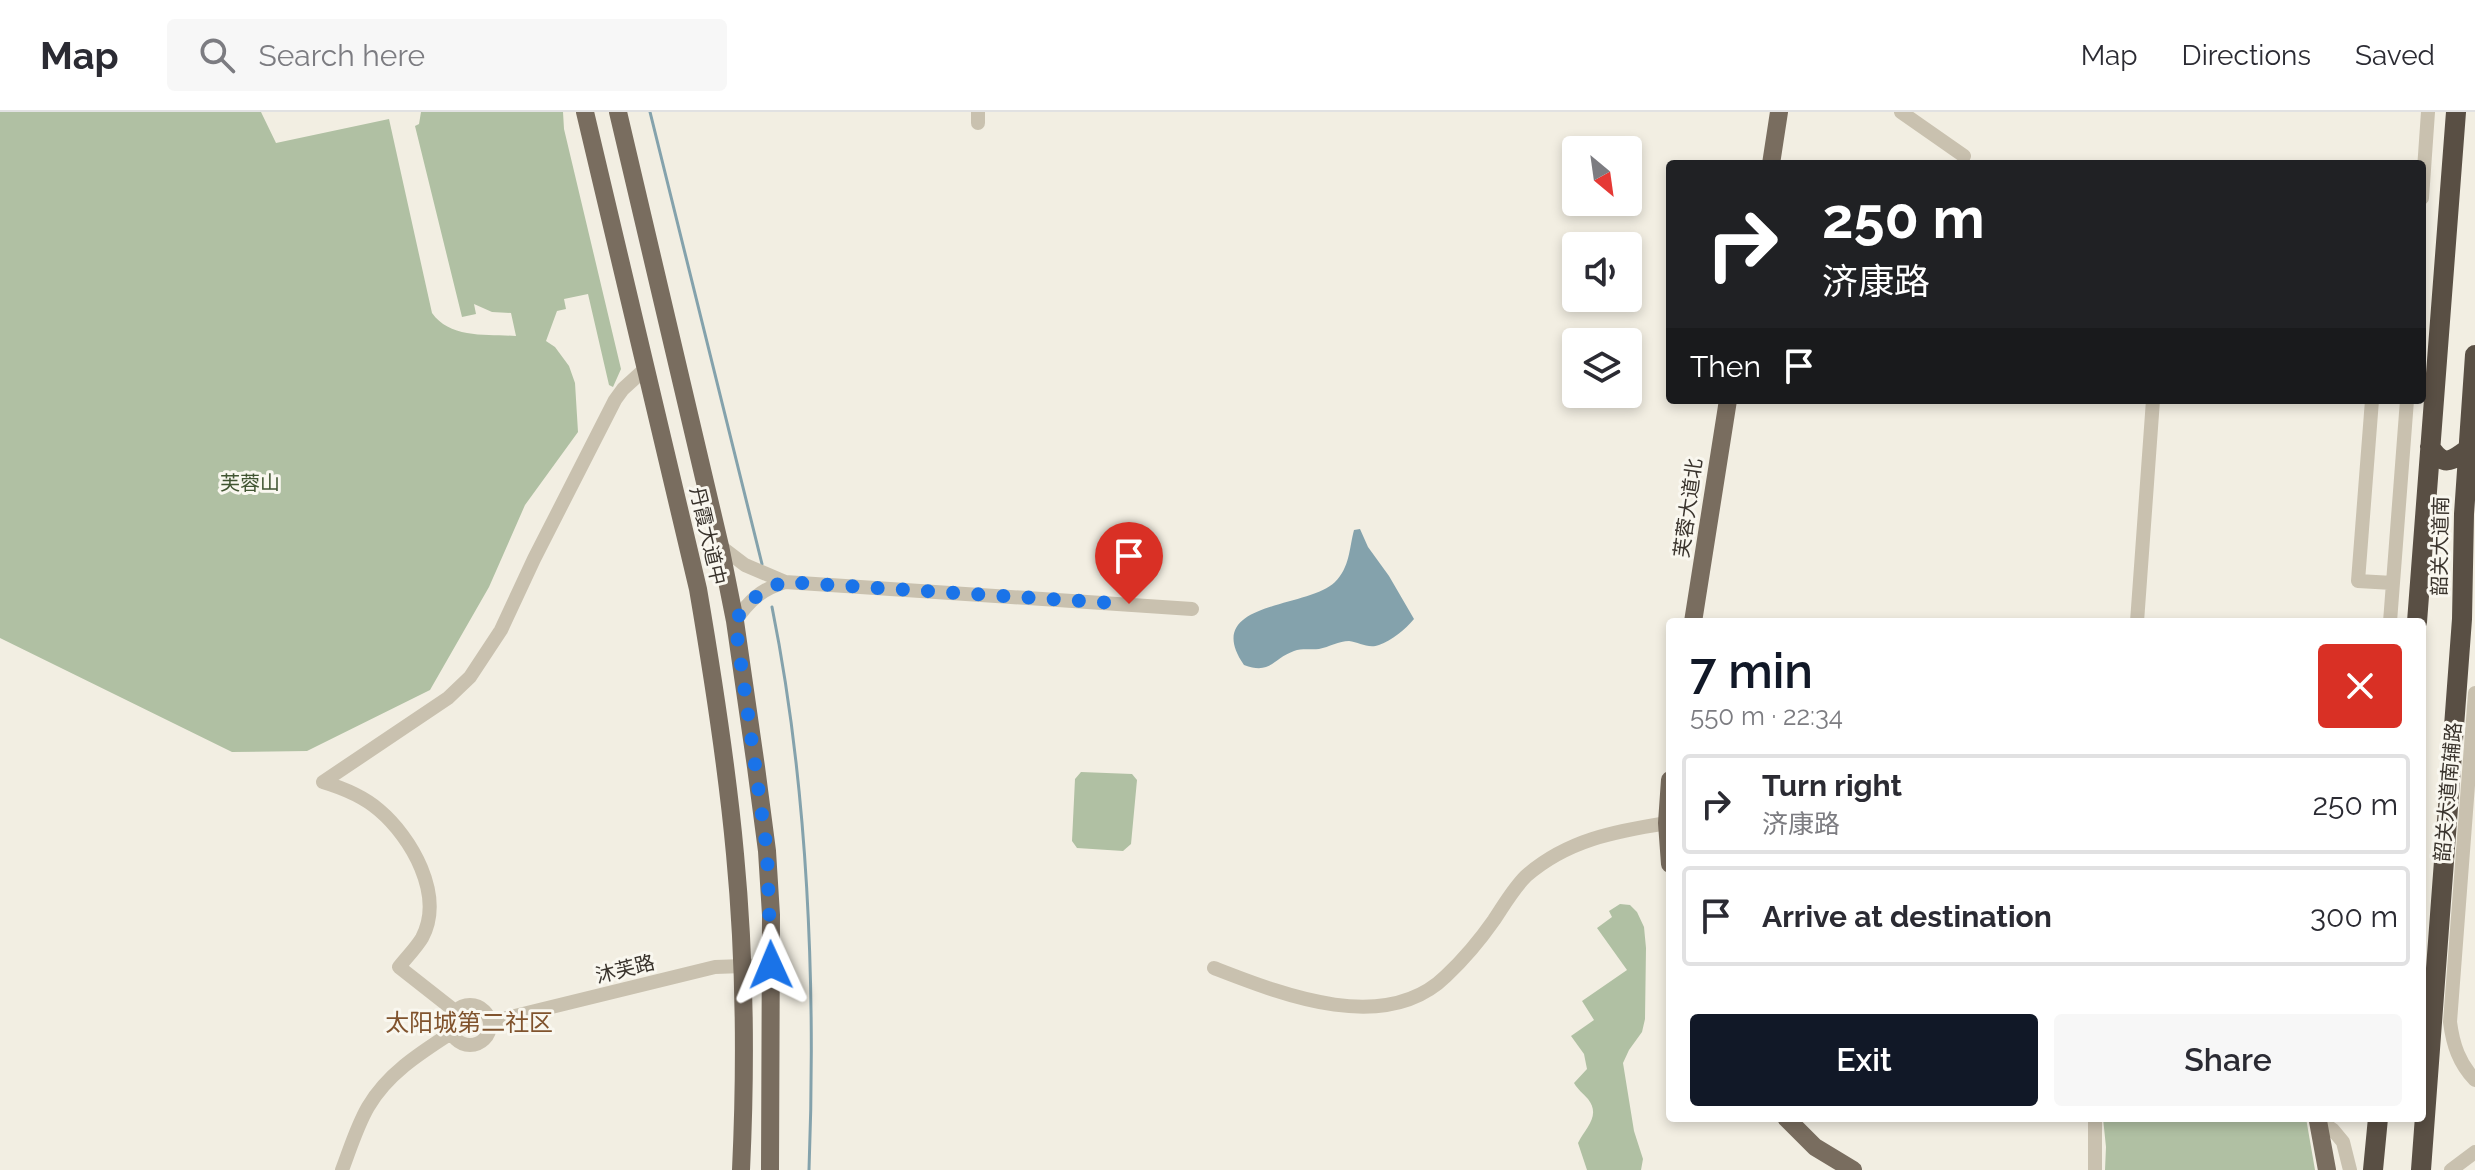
<!DOCTYPE html>
<html lang="en">
<head>
<meta charset="utf-8">
<style>
  :root { --surface:#fff; --page:#f7f7f7; --text:#2b2b33; --muted:#7c7c81; --line:#e1e1e2; --accent:#111827 }
  body { margin:0; font-family:Raleway,"Noto Sans SC",sans-serif; background:var(--page); color:var(--text); height:100vh; display:flex; flex-direction:column; font-size:30px; white-space:nowrap }
  * { box-sizing:border-box; margin:0 }
  p { font-size:26px; color:var(--muted) }
  .icon { flex:none; width:44px; height:44px; fill:none; stroke:currentColor; stroke-width:2; stroke-linecap:round; stroke-linejoin:round }
  .map { position:relative; flex:1; overflow:hidden }
  .panel { position:absolute; left:1666px; top:506px; width:760px; height:504px; display:flex; flex-direction:column; background:var(--surface); border-radius:8px; box-shadow:0 4px 12px #0003 }
  .panel>* { flex:none }
  .hud { position:absolute; left:1666px; top:48px; width:760px; height:244px; border-radius:8px; box-shadow:0 4px 12px #0003; background:#202124; color:#fff; overflow:hidden }
  .needle { width:52px; rotate:151deg }
  .buttons { position:absolute; left:1562px; top:24px; display:grid; gap:16px }
  .buttons a { display:grid; place-items:center; width:80px; height:80px; border-radius:8px; background:var(--surface); box-shadow:0 4px 12px #0003; font-size:40px }
  .pin { position:absolute; display:grid; place-items:center; width:68px; height:68px; color:#fff; margin:-82px -34px; border-radius:50% 50% 50% 0; rotate:-45deg; box-shadow:0 0 8px #0007 }
  .pin .icon { rotate:45deg }
  .me { position:absolute; width:88px; margin:-44px; rotate:359deg; stroke-linejoin:round; filter:drop-shadow(0 0 6px #0008) }
  .turn { display:flex; align-items:center; gap:28px; height:168px; padding:0 24px; font-size:36px }
  .turn .icon { width:104px; height:104px; stroke-width:2.5 }
  .turn b { display:block; font-size:56px; line-height:68px }
  .then { display:flex; align-items:center; height:76px; padding:0 24px; background:#0003; gap:16px; font-size:30px }
  .round { display:grid; place-items:center; flex:none; width:84px; height:84px; border-radius:8px; background:var(--page) }
  .head { display:flex; align-items:center; justify-content:space-between; height:136px; padding:0 24px }
  h1 { font-size:48px; font-weight:600; line-height:60px; color:var(--accent) }
  .primary-button { display:flex; gap:16px; margin-top:auto; padding:16px 24px }
  .primary-button a { flex:1; height:92px; border-radius:8px; background:var(--accent); color:#fff; font-size:32px; font-weight:600; line-height:92px; text-align:center }
  .primary-button a+a { background:var(--page); color:var(--text) }
  ul { padding:0; list-style:none }
  li { display:flex; align-items:center; gap:24px; height:100px; margin:0 16px 12px; padding:0 8px; border:4px solid var(--line); border-radius:8px }
  li div { flex:1 }
  li b { display:block; font-size:30px }
  li em { font-style:normal }
  header { display:flex; align-items:center; gap:48px; box-sizing:border-box; height:112px; padding:0 40px; background:var(--surface); border-bottom:2px solid var(--line) }
  header strong { font-size:38px }
  nav { display:flex; gap:44px; margin-inline-start:auto; font-size:28px }
  .search { width:560px; height:72px; background:var(--page); display:flex; align-items:center; gap:20px; box-sizing:border-box; padding:0 28px; border-radius:8px; color:var(--muted); font-size:30px }
  .map>svg:first-child { display:block }
  .green { fill:#b0c0a3 }
  .water { fill:#84a2ac }
  .lines { fill:none; stroke-linecap:round; stroke-linejoin:round }
  .stream { stroke:#84a2ac; stroke-width:3 }
  .minor { stroke:#c9c1af; stroke-width:14 }
  .major { stroke:#796d5f; stroke-width:18 }
  .highway { stroke:#594f44; stroke-width:20 }
  .route { stroke:#1a73e8; stroke-width:14; stroke-dasharray:0 25.2 }
  .labels { text-anchor:middle; stroke-width:6; stroke-linejoin:round; paint-order:stroke }
  .park-label { font-size:20px; fill:#415532; stroke:#f9f7ef }
  .street-label { font-size:20px; fill:#39332c; stroke:#f9f7ef }
  .quarter-label { font-size:24px; fill:#80532d; stroke:#f9f7ef }
</style>
</head>
<body>
<header>
<strong>Map</strong>
<div class="search"><svg class="icon" aria-label="search" viewBox="0 0 24 24"><circle cx="10" cy="10" r="6"/><path d="M15 15l6 6"/></svg>Search here</div>
<nav><a>Map</a><a>Directions</a><a>Saved</a></nav>
</header>
<div class="map">
<svg width="2475" height="1058" viewBox="0 0 2475 1058">
  <rect width="100%" height="100%" fill="#f2eee2"/>
  <path class="green" d="M0,0H261L276,31L389,7L432,201C450,227 488,222 516,224L511,201L492,200L474,192L476,202L462,205L415,14L419,12L421,0H563L564,17L621,257L613,275L609,273L588,182L564,187L566,197L557,199L546,229L555,235L569,254L575,271L578,320L525,393L489,475L430,578L307,639L232,640L0,526Z
    M1081,660L1132,662L1137,668L1131,732L1123,739L1077,736L1072,729L1075,667Z
    M1620,792L1630,793L1637,800L1644,815L1646,836L1645,907L1642,920L1629,938L1623,951L1634,1019L1643,1047L1641,1058H1587L1578,1031C1586,1015 1601,1004 1588,987C1583,981 1578,978 1574,971L1587,957L1584,942L1571,924L1594,908L1582,889L1627,858L1597,816L1612,805L1609,799Z
    M2103,1006H2306L2315,1058H2105L2106,1035Z"/>
  <path class="water" d="M1360,417L1368,435L1389,464L1414,507C1405,518 1392,528 1379,533C1368,537 1359,530 1349,529C1339,529 1329,535 1319,537C1311,538 1302,536 1294,539C1272,547 1271,563 1244,553C1200,489 1307,497 1335,470C1350,455 1349,437 1354,418Z"/>
  <g class="lines">
    <path class="stream" d="M650,0L762,452
      M772,495C808,674 816,875 809,1058"/>
    <path class="minor" d="M1901,0L1964,44
      M978,11V0
      M2422,86L2428,0
      M2372,288L2358,469L2393,471
      M720,434L745,453L785,470L1192,497
      M735,509C749,489 761,477 785,470
      M2137,510L2153,288
      M2390,510L2407,288
      M2475,581L2450,910C2453,933 2459,951 2475,968
      M323,670L448,586L470,565L501,518L534,447L615,288L623,277L645,257
      M323,670C343,676 363,684 379,698C411,725 445,783 422,826C416,836 406,846 399,855L455,899
      M1214,856C1281,882 1385,924 1446,864C1463,848 1480,828 1494,808C1504,793 1513,777 1526,764C1567,728 1616,719 1667,711
      M450 913a20 20 0 1 1 40 0a20 20 0 1 1-40 0Z
      M490,910L715,855L771,853
      M2316,1006L2333,1018L2343,1030L2350,1058
      M342,1058C350,1037 357,1014 368,995C387,962 420,941 451,921
      M2095,1058V1006
      M2451,1058L2475,1040"/>
    <path class="major" d="M585,0L698,477C713,565 727,654 735,742C745,847 746,953 741,1058
      M618,0L720,434L735,509L756,655L767,739L771,803L770,1058
      M1771,52L1779,0
      M1693,510L1728,288
      M1670,668L1667,711L1670,752
      M1786,1006L1815,1035L1853,1058
      M2318,1009L2327,1058"/>
    <path class="highway" d="M2430,335C2443,355 2451,350 2468,337
      M2417,510L2456,0
      M2373,1058L2378,1006
      M2421,1058L2462,507L2464,402L2475,243"/>
  </g>
  <g class="lines">
    <path class="route" d="M771,853L767,739L735,509C749,489 761,477 785,470L1129,492"/>
  </g>
  <g class="labels">
    <g class="park-label">
      <text x="250" y="378">芙蓉山</text>
    </g>
    <g class="street-label">
      <text transform="translate(1688 396) rotate(-82)" y="7">芙蓉大道北</text>
      <text transform="translate(708 424) rotate(77)" y="7">丹霞大道中</text>
      <text transform="translate(2440 434) rotate(-89)" y="7">韶关大道南</text>
      <text transform="translate(2448 680) rotate(-85)" y="7">韶关大道南辅路</text>
      <text transform="translate(625 857) rotate(-14)" y="7">沐芙路</text>
    </g>
    <g class="quarter-label">
      <text x="469" y="919">太阳城第二社区</text>
    </g>
  </g>
</svg>
<div class="buttons">
<a><svg class="needle" viewBox="-14 -14 28 28"><path d="M0-13l5 13h-10z" fill="#e53935"/><path d="M0 13l5-13h-10z" fill="#7c7c81"/></svg></a>
<a><svg class="icon" aria-label="sound" viewBox="0 0 24 24"><path d="M4 9h4l5-4v14l-5-4H4zM17 9q2 3 0 6"/></svg></a>
<a><svg class="icon" aria-label="layers" viewBox="0 0 24 24"><path d="M12 4l9 5-9 5-9-5zM3 14l9 5 9-5"/></svg></a>
</div>
<div class="pin" style="left:1129px;top:492px;background:#d93025"><svg class="icon" aria-label="arrive" viewBox="0 0 24 24"><path d="M6 21V4h12l-3 4 3 4H6"/></svg></div>
<svg class="me" style="left:771px;top:853px" viewBox="-20 -20 40 40"><path d="M0-17L14 15 0 8-14 15z" fill="#1a73e8" stroke="#fff" stroke-width="4"/></svg>
<div class="hud">
<div class="turn"><svg class="icon" aria-label="right" viewBox="0 0 24 24"><path d="M7 20v-9h11M14 6l5 5-5 5"/></svg><div><b>250 m</b>济康路</div></div>
<div class="then">Then<svg class="icon" aria-label="arrive" viewBox="0 0 24 24"><path d="M6 21V4h12l-3 4 3 4H6"/></svg></div>
</div>
<section class="panel">
<div class="head"><div><h1>7 min</h1><p>550 m · 22:34</p></div><a class="round" style="background:#d93025;color:#fff"><svg class="icon" aria-label="close" viewBox="0 0 24 24"><path d="M6 6l12 12M18 6L6 18"/></svg></a></div>
<ul>
<li><svg class="icon" aria-label="right" viewBox="0 0 24 24"><path d="M7 20v-9h11M14 6l5 5-5 5"/></svg><div><b>Turn right</b><p>济康路</p></div><em>250 m</em></li>
<li><svg class="icon" aria-label="arrive" viewBox="0 0 24 24"><path d="M6 21V4h12l-3 4 3 4H6"/></svg><div><b>Arrive at destination</b></div><em>300 m</em></li>
</ul>
<div class="primary-button"><a>Exit</a><a>Share</a></div>
</section>
</div>
</body>
</html>
